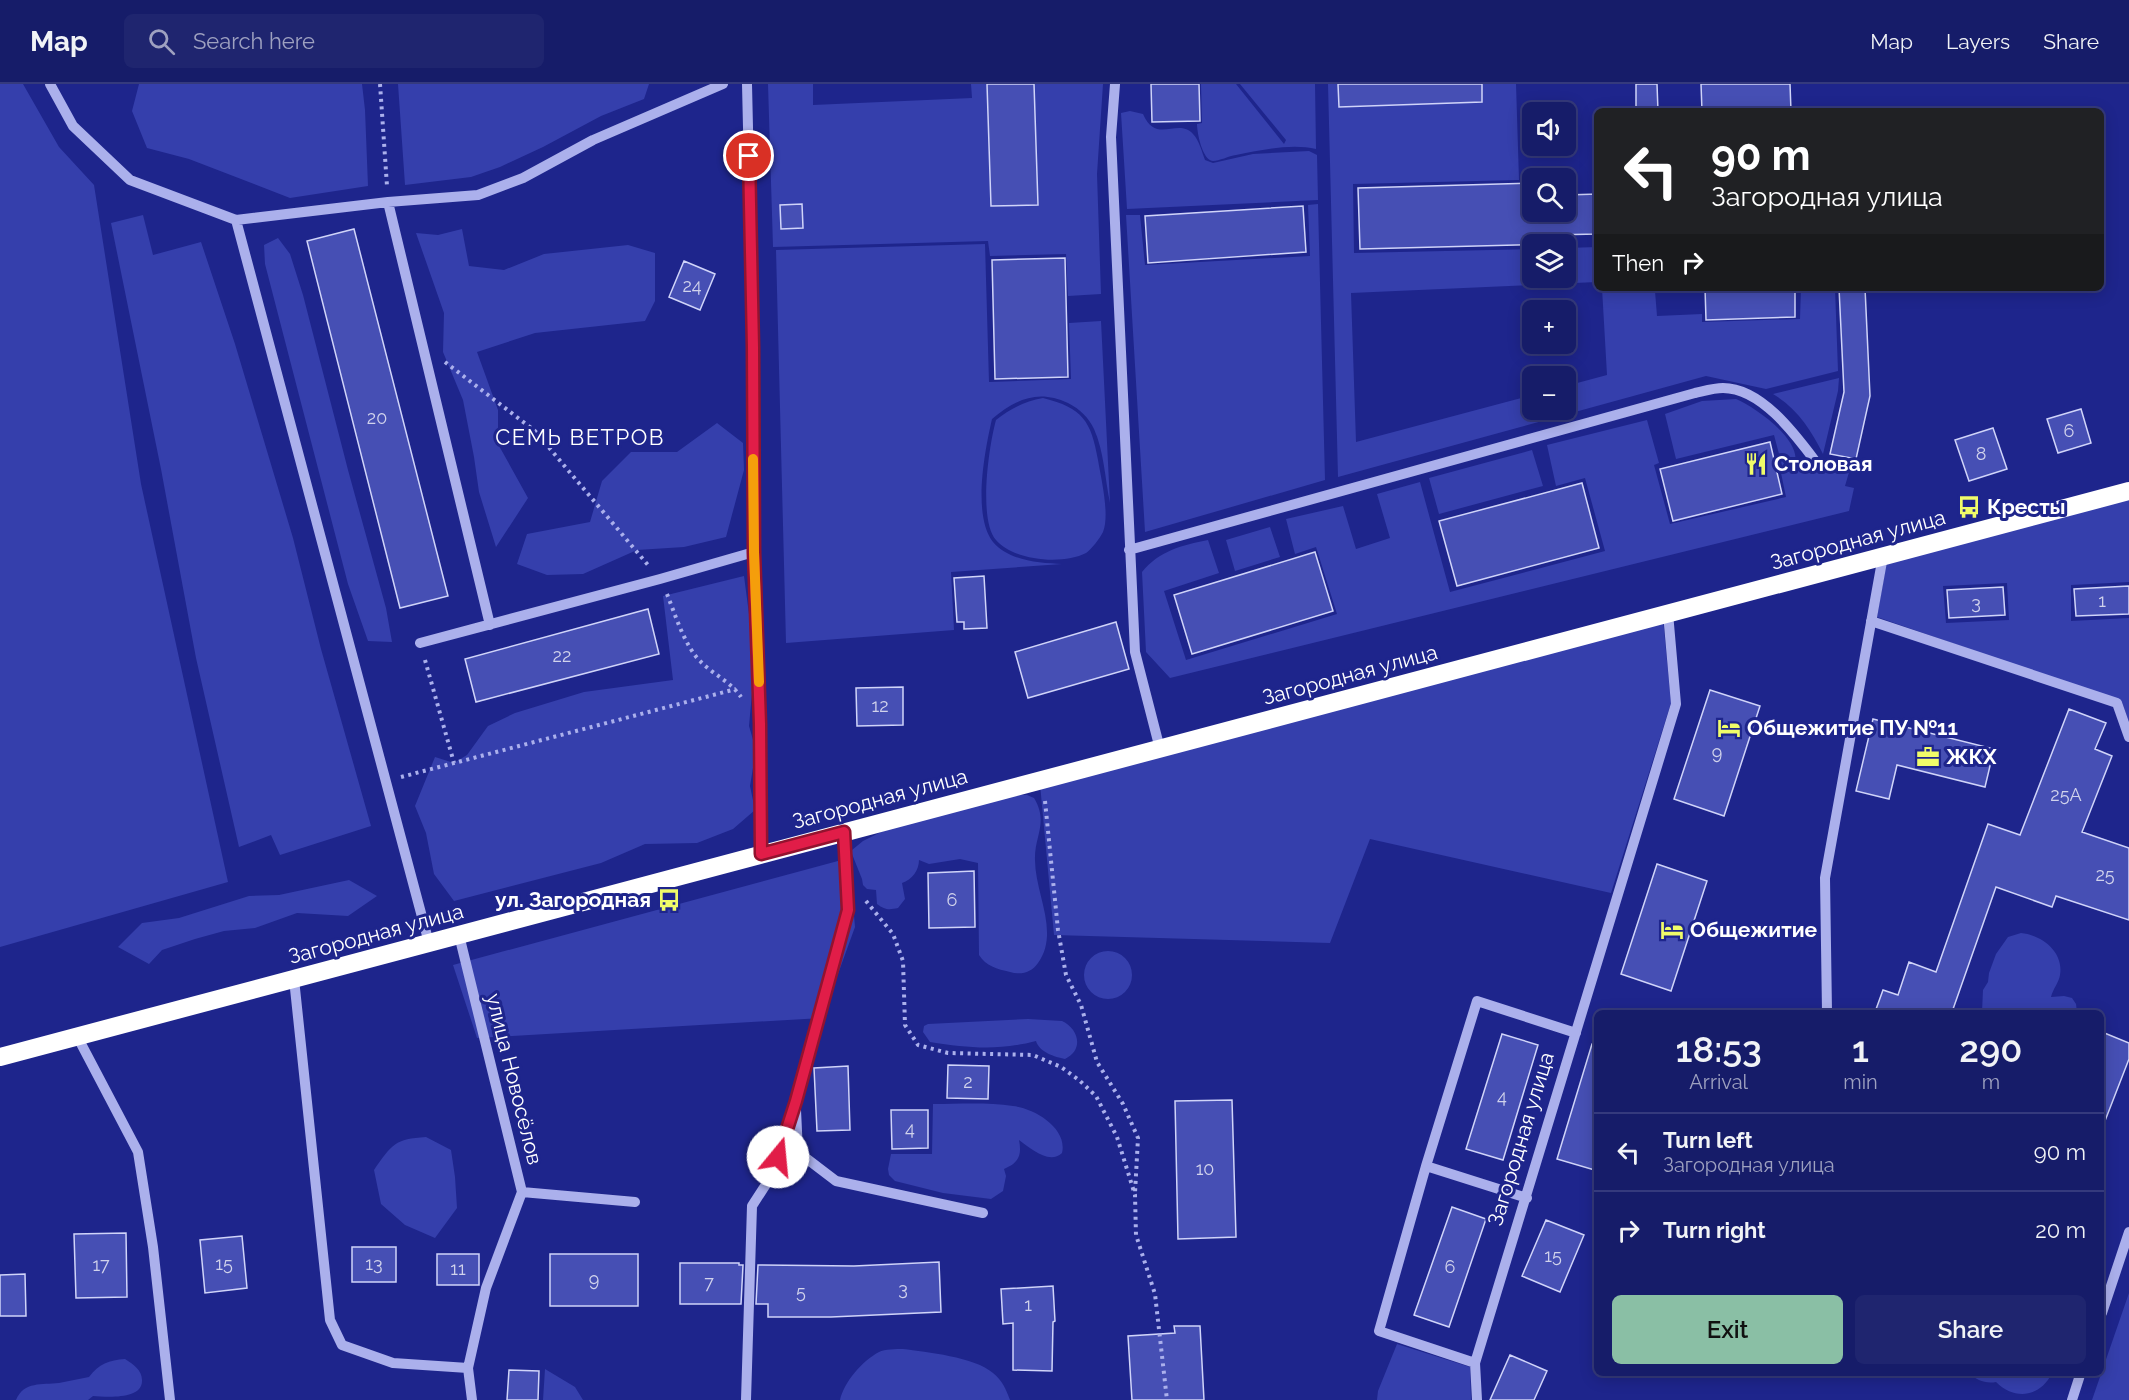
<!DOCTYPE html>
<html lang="en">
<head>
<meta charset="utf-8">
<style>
  :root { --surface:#161c69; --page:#1f256f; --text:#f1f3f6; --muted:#9ea1c0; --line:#353a7d; --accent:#8abfa5 }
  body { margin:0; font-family:Raleway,sans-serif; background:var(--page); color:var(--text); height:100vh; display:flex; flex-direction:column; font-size:22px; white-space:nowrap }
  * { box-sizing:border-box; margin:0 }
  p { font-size:20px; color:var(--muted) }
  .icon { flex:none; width:33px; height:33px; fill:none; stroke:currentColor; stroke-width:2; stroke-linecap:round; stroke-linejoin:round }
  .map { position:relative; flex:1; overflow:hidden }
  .sheet { position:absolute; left:1594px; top:926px; width:510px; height:366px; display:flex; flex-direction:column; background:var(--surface); border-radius:9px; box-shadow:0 3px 15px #0003,0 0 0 2px var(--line) }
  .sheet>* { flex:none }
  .top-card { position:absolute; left:1594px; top:24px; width:510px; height:183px; border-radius:9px; box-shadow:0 3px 15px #0003,0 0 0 2px var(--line); background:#202124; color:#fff; overflow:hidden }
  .buttons { position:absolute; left:1522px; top:18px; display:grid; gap:12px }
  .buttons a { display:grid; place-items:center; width:54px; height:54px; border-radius:9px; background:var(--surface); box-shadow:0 3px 15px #0003,0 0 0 2px var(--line); font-size:30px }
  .pin { position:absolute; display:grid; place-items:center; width:51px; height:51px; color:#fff; margin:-26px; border:3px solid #fff; border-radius:50%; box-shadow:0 2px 6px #0007 }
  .me { position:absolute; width:66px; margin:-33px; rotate:17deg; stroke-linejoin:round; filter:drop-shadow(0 0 4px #0008) }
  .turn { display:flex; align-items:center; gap:21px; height:126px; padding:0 18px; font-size:27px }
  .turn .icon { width:78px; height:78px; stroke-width:2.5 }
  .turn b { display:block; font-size:42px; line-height:51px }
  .then { display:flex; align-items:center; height:57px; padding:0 18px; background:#0003; gap:12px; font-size:22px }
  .eta { display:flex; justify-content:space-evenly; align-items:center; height:102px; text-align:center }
  .eta b { font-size:36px; font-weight:600; line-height:42px }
  .button { display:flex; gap:12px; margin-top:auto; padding:12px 18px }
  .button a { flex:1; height:69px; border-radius:9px; background:var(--accent); color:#111; font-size:24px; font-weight:600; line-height:69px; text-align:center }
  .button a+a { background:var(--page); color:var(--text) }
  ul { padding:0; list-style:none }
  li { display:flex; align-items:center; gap:18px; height:78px; padding:0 18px; border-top:2px solid var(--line) }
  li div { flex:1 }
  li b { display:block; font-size:22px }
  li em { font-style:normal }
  header { display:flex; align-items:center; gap:36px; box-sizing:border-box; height:84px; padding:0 30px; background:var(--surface); border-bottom:2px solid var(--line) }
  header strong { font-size:28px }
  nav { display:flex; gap:33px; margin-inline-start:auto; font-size:21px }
  .search { width:420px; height:54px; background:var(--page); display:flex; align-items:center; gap:15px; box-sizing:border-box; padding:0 21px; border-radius:9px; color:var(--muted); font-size:22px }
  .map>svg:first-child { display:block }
  .green { fill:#353fac; fill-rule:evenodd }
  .building { fill:#464fb4; stroke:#d0d4f9; stroke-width:1.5 }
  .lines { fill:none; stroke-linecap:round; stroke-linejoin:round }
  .path { stroke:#abb0ec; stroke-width:4; stroke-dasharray:3 4.5; stroke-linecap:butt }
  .minor { stroke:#abb0ec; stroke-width:10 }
  .highway { stroke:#fff; stroke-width:18 }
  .route-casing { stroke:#92132f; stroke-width:15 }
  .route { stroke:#e11d48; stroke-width:10 }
  .slow { stroke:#f59e0b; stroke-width:10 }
  .labels { text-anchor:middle; stroke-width:6; stroke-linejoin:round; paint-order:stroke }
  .number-label { font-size:18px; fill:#d1d3ec }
  .poi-label { font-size:21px; font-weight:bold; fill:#fff; stroke:#1e258c; text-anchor:start }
  .street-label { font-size:21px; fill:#fff; stroke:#1e258c }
  .neighbourhood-label { font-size:22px; letter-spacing:1.5px; fill:#fff; stroke:#1e258c }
</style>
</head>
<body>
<header>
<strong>Map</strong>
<div class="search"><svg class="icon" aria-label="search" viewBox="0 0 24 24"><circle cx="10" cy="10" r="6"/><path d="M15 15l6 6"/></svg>Search here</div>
<nav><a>Map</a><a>Layers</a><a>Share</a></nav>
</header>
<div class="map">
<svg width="2129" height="1316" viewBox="0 0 2129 1316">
  <rect width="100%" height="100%" fill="#1e258c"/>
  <path class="green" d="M0,0H23L59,63L94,101L141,400L228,798L0,863Z
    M139,0H362L365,26L368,102L290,114L189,75L147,64L132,27Z
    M398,0H649L644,15L601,32L543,63L500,83L471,93L405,101Z
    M768,0H813V21L972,14L971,0H1103L1097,90L1101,210L1068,212L1066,170L990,172L988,157L773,163Z
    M1201,0H1236L1284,60L1286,56L1240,0H1315L1316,65C1292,59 1260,66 1236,71C1229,72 1219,77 1213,77C1202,76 1197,48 1197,40L1202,39Z
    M1328,0H1516L1519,96L1353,100L1354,169L1533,165V194H1566V164L1597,163V198L1351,209L1356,358L1533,311V326H1566V302L1607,291L1602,204H1616L1617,207H1655L1657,232L1702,230V238L1800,235L1801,204H1835L1838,287L1766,305L1706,292L1338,393Z
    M1130,27L1143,30C1156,61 1178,33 1193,50C1199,56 1202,68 1205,76L1213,79L1253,70L1309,67L1317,71L1318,116L1127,125L1121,29Z
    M1318,120L1325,396L1145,448L1126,131H1140L1145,181L1310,172L1308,121Z
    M143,131L153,171L201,158L235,260L293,454L321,565L371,742L280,771L271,751L239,763L196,574L161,385L111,139Z
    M462,145L469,182L504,186L544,170L628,161L655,169V217L645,237L535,249L477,268L498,326V360L528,414L496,463L479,408L474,373L463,316L443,268L444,229L416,149L438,151Z
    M278,154L290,170L303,211L348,386L386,524L392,558L368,557L348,500L265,180L264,161Z
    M985,160L989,298L1071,295L1069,239L1101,237L1110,419C1105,395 1104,367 1094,345C1089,334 1080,325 1068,319C1038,305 1016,315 992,335C985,366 972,431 993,458C1009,477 1040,479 1062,480L951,488L954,546L786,559L776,166Z
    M1839,294L1838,307L1823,370C1811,346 1797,324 1773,310Z
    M1043,314C1083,324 1091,337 1098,376C1101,394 1110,431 1103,448C1100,454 1091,466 1086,469C1063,481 1014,477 996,456C978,436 989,361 996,336C1010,325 1025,317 1043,314Z
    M1736,315C1755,323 1801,355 1795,379L1783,385L1774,351L1676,375L1665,330L1702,317Z
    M1647,336L1659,379L1654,381L1670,440L1786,413L1781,389L1852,378L1845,402L1854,404L1849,427L1170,594L1146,568L1142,488C1159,467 1182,461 1208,456L1219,489L1164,507L1186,576L1337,530L1316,463L1295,470L1286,435L1343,422L1356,465L1390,454L1377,410L1420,398L1450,508L1605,467L1585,394L1556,402L1547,361Z
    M717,339L743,359L744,386L726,453L684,463L637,466L583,490L547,491L517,480L527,450L590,438L602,397L631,368H677Z
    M1532,366L1543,402L1439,430L1429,394Z
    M2129,413V498L2071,501V537L2129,534V638L2122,618L1877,533L1887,476ZM2007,499L2009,536L1946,539L1943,502Z
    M1270,443L1280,473L1235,487L1226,456Z
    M744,492L755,576L749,642L756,666L750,702L755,726L733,745L697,759L645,760L601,779L454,817L434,790L426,749L415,722L435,673L454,679L467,671L488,642L515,629L584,608L673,596L663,512Z
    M1663,535L1671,619L1611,809L1370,755L1330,859L1054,851L1040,700Z
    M1018,711H1027L1034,714C1049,739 1034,752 1035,776C1035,810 1060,848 1038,879C1031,889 1021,891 1010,888C997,885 986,882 979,871L978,779L960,775L929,780L919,776C919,786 912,796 902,799L905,815L898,824C889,826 885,826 877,820L876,806L867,805L863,801L862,795L852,770V766L863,757L881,748L916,735Z
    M849,774L855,843L822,934L477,954L453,881Z
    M349,796L377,812L348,832L297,829L255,844L224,847L195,855L162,866L149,880L118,863L142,839L179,834L249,812L279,811Z
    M2021,849C2041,851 2064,867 2060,891C2059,898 2053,905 2051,913L2064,912L2072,914L2076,920L2077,928H1982L1983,906L1988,898L1989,889L1996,870L2008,853Z
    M1084 891a24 24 0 1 1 48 0a24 24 0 1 1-48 0Z
    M1028,935L1062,937C1079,945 1084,966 1065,975C1055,973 1039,968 1036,957C997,967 969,964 930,958L923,948L924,942L928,940Z
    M933,1020C959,1020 987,1018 1013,1022C1034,1024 1068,1044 1062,1069C1049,1081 1030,1064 1019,1056C1022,1071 1019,1079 1004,1085L1006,1092L1003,1107L991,1115L943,1109L895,1097L889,1091L888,1085L891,1070H932Z
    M426,1053L451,1066L455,1093L457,1124L435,1154L405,1141L381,1120L374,1086C392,1060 395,1055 426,1053Z
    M2129,1209V1316H2092Z
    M1397,1260L1470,1283L1471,1316H1377L1378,1307Z
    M903,1265C926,1268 975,1273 993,1289C1002,1296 1006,1305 1010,1316H840C844,1298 862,1277 879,1268C885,1265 896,1265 903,1265Z
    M125,1275C133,1280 142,1286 142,1296C143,1316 107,1313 93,1312L88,1316H16C24,1297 42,1301 59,1299C69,1297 79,1295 89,1293C99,1280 109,1276 125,1275Z
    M545,1285L575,1303L583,1316H543Z
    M1968,1289L2052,1288V1289C2040,1314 2014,1316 1996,1298C1985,1300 1977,1296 1968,1289Z"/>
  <path class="building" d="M987,0H1034L1038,121L991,122Z
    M1151,0H1199L1200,37L1152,38Z
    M1338,0H1482V18L1339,23Z
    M1636,0H1657L1658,27H1636Z
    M1701,0H1790L1791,27H1702Z
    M1533,99V128H1566V111L1598,110V150L1550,151L1551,160L1360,165L1358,104Z
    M802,120L803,144L781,145L780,121Z
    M1303,122L1306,168L1148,179L1145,132Z
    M354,145L448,512L400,524L307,157Z
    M1065,174L1068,293L995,295L992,176Z
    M684,177L715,190L700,226L669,213Z
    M1705,204H1795V233L1706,236Z
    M1839,204H1865L1870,312L1856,375L1830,370L1844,308Z
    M2081,325L2091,359L2058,369L2047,335Z
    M1993,344L2007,385L1969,397L1955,356Z
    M1770,358L1782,410L1673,437L1660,385Z
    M1582,399L1599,464L1457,502L1439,437Z
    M1315,468L1333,527L1192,570L1174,511Z
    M984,492L987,544L964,545V538H957L954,494Z
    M2129,502V530L2076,532L2074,505Z
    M2003,503L2005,531L1949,534L1947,506Z
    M648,525L659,570L476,618L465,575Z
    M1116,538L1129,585L1028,614L1015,568Z
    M903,603V641L857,642L856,604Z
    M1710,606L1760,622L1724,732L1674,715Z
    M2069,625L2106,639L2095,665L2112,672L2082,748L2129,764V836L2056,812L2052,823L1996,803L1952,928H1875L1883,906L1898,911L1909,878L1936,888L1988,740L2020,751Z
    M1873,635L1994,665L1985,703L1897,681L1889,715L1856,707Z
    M1657,780L1707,797L1671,907L1621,890Z
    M974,787L975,843L929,844L928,789Z
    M2102,948L2129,959V975L2103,1042H2102Z
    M1502,950L1538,961L1503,1076L1466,1065Z
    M1592,960H1598V1087L1557,1075Z
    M948,981L989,982L988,1015L947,1014Z
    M848,982L850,1046L817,1047L814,984Z
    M1232,1016L1236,1153L1178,1155L1175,1017Z
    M891,1026H928V1064L892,1065Z
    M1452,1123L1486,1135L1449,1243L1414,1231Z
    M1546,1136L1584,1151L1560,1208L1522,1192Z
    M126,1149L127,1213L76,1214L74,1150Z
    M242,1152L247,1204L205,1209L200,1156Z
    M352,1163H396V1198H352Z
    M437,1170H479V1201H437Z
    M550,1170H638V1222H550Z
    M939,1178L941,1228L831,1233H768V1220H756L758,1181L854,1182Z
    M680,1179H739V1181H743L741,1220H680Z
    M25,1190L26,1232H0V1191Z
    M1053,1202L1055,1237L1053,1238L1052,1287L1013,1286V1239L1003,1240L1001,1205Z
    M1174,1242H1200L1204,1316H1132L1128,1252L1175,1249Z
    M1510,1271L1547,1287L1534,1316H1490Z
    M509,1286L539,1287L538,1316H507Z"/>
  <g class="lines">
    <path class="path" d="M380,0L387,102
      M445,278L535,347L648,481
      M667,510C675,530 685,563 701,578C714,591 731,598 741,613
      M425,576L454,679
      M401,693L736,605
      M1045,717L1058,846L1066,891L1081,921L1097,978L1123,1020L1138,1054L1135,1109
      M866,817L893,850L903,877L905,941L918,961L948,969L1033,971L1061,983L1079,996L1096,1012L1117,1053L1135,1111L1136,1151L1155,1210L1167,1316"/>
    <path class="minor" d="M50,0L73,42L130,96L236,136L388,118L478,111L523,94L593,56L723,0
      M747,0L753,263L754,468L760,640L761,770
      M1115,0L1111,53L1135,568L1160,665
      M388,118L490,541
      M236,136L429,859
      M1129,466L1695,309C1704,307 1714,304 1723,304C1761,304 1795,350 1816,378
      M1871,537L2117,619L2129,653
      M420,559L660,495L754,468
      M459,851L522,1108L635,1118
      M294,895L330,1236L342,1261L393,1279L468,1284
      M1827,928L1825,794L1883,472
      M77,952L138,1068L153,1163L170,1316
      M796,1026L798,1068L836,1097L983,1129
      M1426,1082L1527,1114
      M2102,1229L2129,1148
      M1475,1279L1379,1247L1426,1082L1477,917L1576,949
      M472,1316L468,1284L486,1204L522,1108
      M746,1316L752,1122L772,1091L796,1017L848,826L844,748
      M1477,1316L1475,1279L1676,620L1668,529
      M2072,1316L2081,1288"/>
    <path class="highway" d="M0,973L2129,407"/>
  </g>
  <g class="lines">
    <g class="route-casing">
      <path id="route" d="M749,72L753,263L754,468L760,640L761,770L844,748L848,826L796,1017L778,1073"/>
    </g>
    <use href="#route" class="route"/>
    <path class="slow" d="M753,375L754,468L759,598"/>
  </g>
  <defs>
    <g id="restaurant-bare" transform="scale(1.8)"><path d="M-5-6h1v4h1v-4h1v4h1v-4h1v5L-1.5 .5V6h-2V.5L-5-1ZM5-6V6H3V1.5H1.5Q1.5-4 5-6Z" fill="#f0fc69" stroke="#1e258c" stroke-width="2.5" paint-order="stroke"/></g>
    <g id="bus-bare" transform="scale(1.8)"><path d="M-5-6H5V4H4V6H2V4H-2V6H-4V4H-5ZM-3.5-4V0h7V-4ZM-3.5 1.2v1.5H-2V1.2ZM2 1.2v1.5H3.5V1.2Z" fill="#f0fc69" stroke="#1e258c" stroke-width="2.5" paint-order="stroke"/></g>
    <g id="hotel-bare" transform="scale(1.8)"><path d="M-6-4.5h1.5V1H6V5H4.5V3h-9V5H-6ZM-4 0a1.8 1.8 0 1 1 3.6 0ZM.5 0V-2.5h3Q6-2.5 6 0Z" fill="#f0fc69" stroke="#1e258c" stroke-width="2.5" paint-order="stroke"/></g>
    <g id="office-bare" transform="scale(1.8)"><path d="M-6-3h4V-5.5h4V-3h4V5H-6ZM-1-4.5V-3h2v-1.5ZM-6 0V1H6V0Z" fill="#f0fc69" stroke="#1e258c" stroke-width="2.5" paint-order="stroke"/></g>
  </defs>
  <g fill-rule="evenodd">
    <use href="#restaurant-bare" x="1756" y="380"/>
    <use href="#bus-bare" x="1969" y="423"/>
    <use href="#hotel-bare" x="1729" y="644"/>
    <use href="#office-bare" x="1928" y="673"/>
    <use href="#bus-bare" x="669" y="816"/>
    <use href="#hotel-bare" x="1672" y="846"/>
  </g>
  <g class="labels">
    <g class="number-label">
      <text x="692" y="208">24</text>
      <text x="377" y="340">20</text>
      <text x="2069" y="353">6</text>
      <text x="1981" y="376">8</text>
      <text x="2102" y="523">1</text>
      <text x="1976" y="525">3</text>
      <text x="562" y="578">22</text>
      <text x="880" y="628">12</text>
      <text x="1717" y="675">9</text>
      <text x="2066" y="717">25А</text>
      <text x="2105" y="797">25</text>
      <text x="952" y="822">6</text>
      <text x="968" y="1004">2</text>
      <text x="1502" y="1019">4</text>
      <text x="910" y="1051">4</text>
      <text x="1205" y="1091">10</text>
      <text x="1553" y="1178">15</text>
      <text x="224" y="1186">15</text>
      <text x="374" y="1186">13</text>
      <text x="101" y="1187">17</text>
      <text x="1450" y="1189">6</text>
      <text x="458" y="1191">11</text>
      <text x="594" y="1202">9</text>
      <text x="709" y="1205">7</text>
      <text x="903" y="1211">3</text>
      <text x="801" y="1214">5</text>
      <text x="1028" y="1227">1</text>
    </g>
    <g class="poi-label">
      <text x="1774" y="387">Столовая</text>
      <text x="1987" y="430">Кресты</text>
      <text x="1747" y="651">Общежитие ПУ №11</text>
      <text x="1946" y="680">ЖКХ</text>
      <text x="651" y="823" text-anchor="end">ул. Загородная</text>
      <text x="1690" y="853">Общежитие</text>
    </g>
    <g class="street-label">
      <text transform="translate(1858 456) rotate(-15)" y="7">Загородная улица</text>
      <text transform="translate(1350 591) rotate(-15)" y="7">Загородная улица</text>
      <text transform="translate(880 715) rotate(-15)" y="7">Загородная улица</text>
      <text transform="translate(376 850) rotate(-15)" y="7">Загородная улица</text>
      <text transform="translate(514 995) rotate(76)" y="7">улица Новосёлов</text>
      <text transform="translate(1521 1055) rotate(-73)" y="7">Загородная улица</text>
    </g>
    <g class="neighbourhood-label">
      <text x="580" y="361">СЕМЬ ВЕТРОВ</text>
    </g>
  </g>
</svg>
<div class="buttons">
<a><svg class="icon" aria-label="sound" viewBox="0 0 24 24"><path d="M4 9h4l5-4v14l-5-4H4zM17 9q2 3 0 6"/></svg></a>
<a><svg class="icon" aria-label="search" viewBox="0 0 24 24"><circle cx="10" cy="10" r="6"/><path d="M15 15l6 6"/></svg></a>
<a><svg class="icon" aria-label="layers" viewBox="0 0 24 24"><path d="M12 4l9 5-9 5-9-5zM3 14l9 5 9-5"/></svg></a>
<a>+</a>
<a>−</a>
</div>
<div class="pin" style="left:749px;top:72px;background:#d93025"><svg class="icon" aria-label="arrive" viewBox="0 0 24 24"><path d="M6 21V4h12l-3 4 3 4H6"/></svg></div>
<svg class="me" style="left:778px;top:1073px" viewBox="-20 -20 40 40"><circle r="19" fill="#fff"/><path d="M0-13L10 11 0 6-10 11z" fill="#e11d48"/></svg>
<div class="top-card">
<div class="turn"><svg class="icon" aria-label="left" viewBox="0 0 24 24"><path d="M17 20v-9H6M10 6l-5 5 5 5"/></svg><div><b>90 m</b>Загородная улица</div></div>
<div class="then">Then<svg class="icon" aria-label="right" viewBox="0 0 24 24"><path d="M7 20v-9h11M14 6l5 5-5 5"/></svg></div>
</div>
<section class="sheet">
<div class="eta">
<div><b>18:53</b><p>Arrival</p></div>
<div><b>1</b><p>min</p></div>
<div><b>290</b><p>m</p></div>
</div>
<ul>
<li><svg class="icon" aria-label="left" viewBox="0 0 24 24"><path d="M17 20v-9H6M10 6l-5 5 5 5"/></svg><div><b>Turn left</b><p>Загородная улица</p></div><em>90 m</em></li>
<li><svg class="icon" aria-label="right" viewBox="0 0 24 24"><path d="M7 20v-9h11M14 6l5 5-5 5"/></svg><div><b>Turn right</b></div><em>20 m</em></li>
</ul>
<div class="button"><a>Exit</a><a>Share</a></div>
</section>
</div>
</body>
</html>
